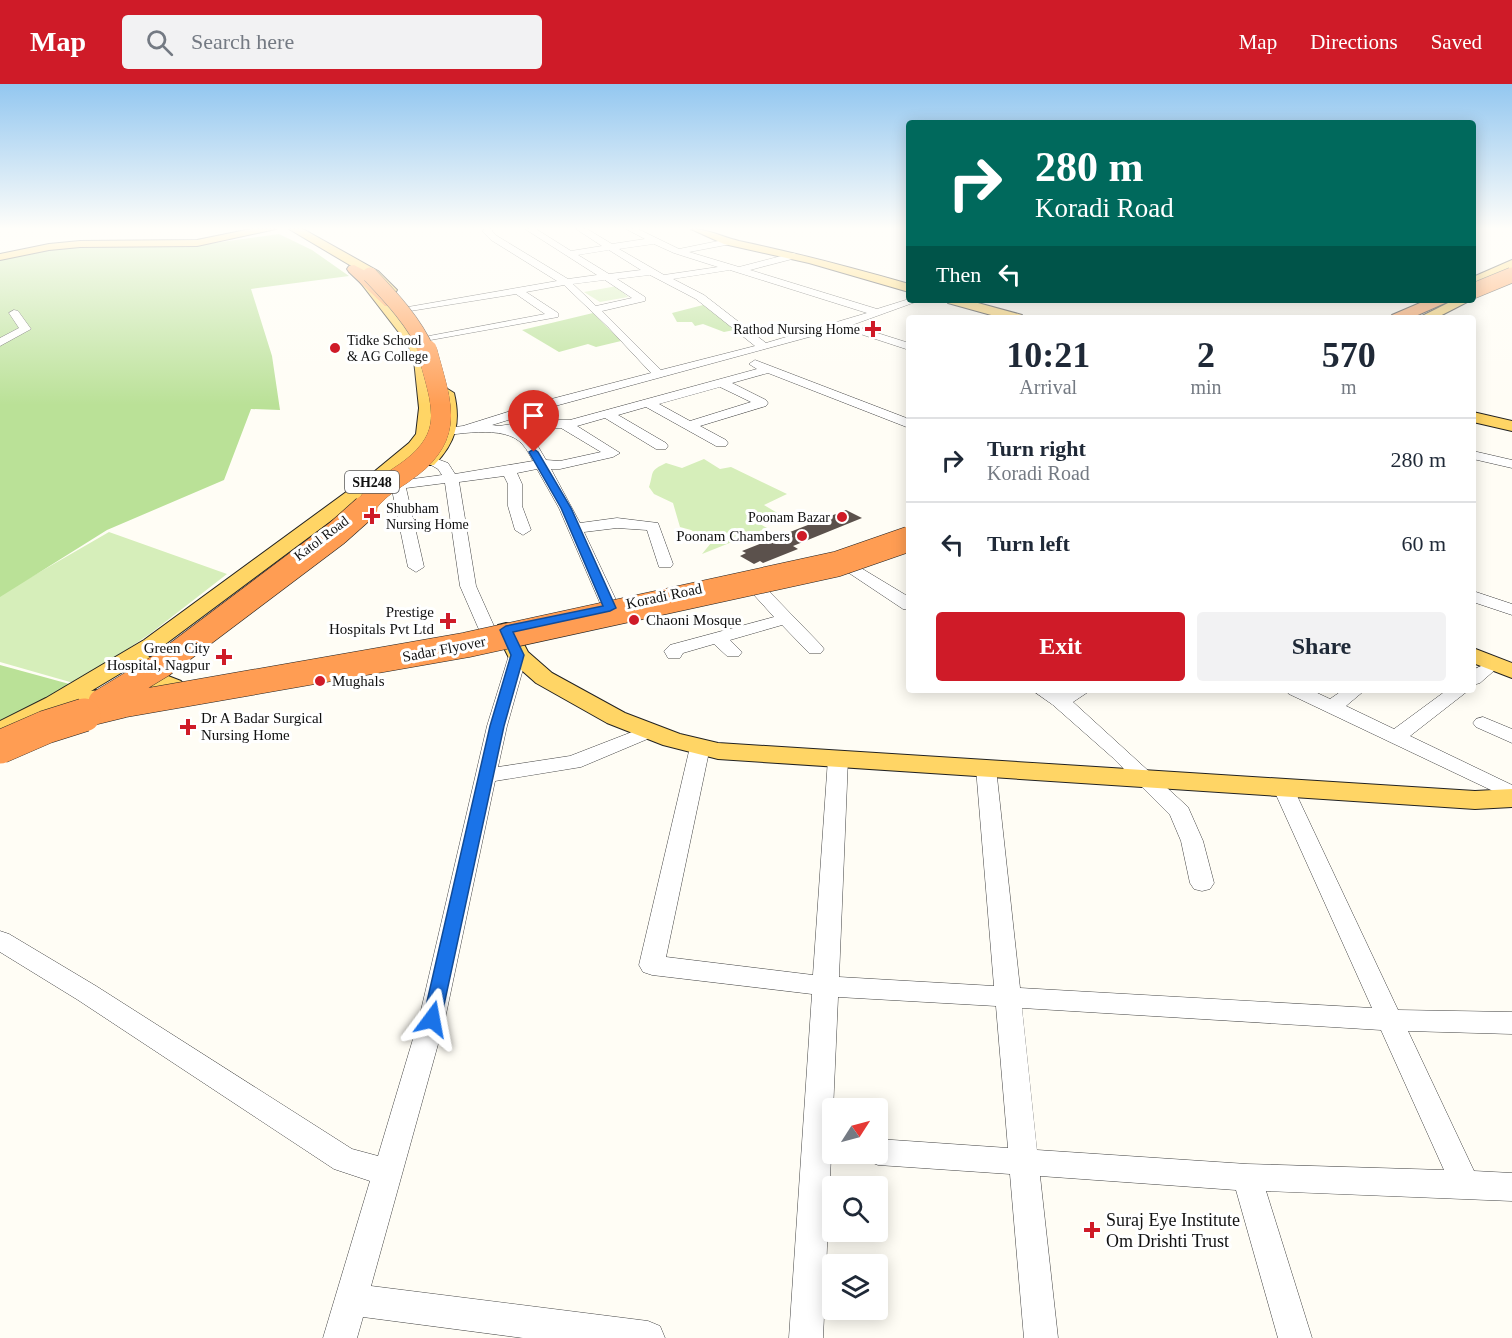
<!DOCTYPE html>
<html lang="en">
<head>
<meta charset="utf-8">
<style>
  :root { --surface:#fff; --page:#f2f2f3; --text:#1f2937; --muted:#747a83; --line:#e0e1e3; --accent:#cf1b28 }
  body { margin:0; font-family:"Times New Roman",serif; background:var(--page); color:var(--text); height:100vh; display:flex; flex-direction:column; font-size:22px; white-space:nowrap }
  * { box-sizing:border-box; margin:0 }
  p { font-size:20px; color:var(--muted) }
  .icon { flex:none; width:33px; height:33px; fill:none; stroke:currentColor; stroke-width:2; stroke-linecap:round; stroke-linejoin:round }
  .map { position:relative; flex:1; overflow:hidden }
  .sheet { position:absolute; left:906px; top:231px; width:570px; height:378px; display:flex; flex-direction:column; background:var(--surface); border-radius:6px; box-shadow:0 3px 15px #0003 }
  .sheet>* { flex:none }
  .hud { position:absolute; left:906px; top:36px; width:570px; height:183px; border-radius:6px; box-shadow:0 3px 15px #0003; background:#00695c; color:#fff; overflow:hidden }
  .needle { width:39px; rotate:54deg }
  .fabs { position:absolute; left:822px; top:1014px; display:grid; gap:12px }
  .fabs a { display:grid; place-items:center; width:66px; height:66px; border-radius:6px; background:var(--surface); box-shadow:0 3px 15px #0003; font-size:30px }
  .pin { position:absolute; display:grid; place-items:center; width:51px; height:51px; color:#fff; margin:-62px -26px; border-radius:50% 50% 50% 0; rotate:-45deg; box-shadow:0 0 6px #0007 }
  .pin .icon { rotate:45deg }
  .me { position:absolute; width:66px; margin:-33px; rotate:13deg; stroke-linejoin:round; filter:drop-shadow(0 0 4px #0008) }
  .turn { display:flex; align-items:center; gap:21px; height:126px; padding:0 30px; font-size:27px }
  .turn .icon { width:78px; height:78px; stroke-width:2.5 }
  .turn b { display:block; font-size:42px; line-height:51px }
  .then { display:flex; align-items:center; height:57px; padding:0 30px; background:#0003; gap:12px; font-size:22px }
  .eta { display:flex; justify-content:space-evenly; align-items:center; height:102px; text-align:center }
  .eta b { font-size:36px; font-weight:700; line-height:42px }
  .primary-button { display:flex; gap:12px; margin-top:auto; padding:12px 30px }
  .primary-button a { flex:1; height:69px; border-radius:6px; background:var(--accent); color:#fff; font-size:24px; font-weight:700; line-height:69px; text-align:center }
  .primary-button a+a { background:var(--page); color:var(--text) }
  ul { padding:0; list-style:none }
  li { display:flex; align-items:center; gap:18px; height:84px; padding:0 30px; border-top:2px solid var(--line) }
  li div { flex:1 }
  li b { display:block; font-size:22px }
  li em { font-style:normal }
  header { display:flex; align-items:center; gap:36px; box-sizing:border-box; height:84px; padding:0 30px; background:var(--accent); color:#fff }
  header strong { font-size:28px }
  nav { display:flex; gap:33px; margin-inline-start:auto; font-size:21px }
  .search { width:420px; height:54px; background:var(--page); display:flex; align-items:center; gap:15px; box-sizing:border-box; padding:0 21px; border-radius:6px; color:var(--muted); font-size:22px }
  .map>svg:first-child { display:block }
  .green { fill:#d6eeba }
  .forest { fill:#bae197 }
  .building { fill:#5b514c }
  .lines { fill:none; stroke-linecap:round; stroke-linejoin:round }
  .minor-casing { stroke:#444; stroke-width:1 }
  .major-casing { stroke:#222; stroke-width:2 }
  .highway-casing { stroke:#222; stroke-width:2 }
  .minor { fill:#fff; fill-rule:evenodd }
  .major { fill:#ffd565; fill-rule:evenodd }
  .highway { fill:#ff9d53; fill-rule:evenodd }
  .highway-bridge-far3-casing { stroke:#222; stroke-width:16; stroke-linecap:butt }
  .highway-bridge-far2-casing { stroke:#222; stroke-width:20; stroke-linecap:butt }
  .highway-bridge-far1-casing { stroke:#222; stroke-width:26; stroke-linecap:butt }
  .highway-bridge-casing { stroke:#222; stroke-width:34; stroke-linecap:butt }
  .highway-bridge-far3 { stroke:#ff9d53; stroke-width:15 }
  .highway-bridge-far2 { stroke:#ff9d53; stroke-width:20 }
  .highway-bridge-far1 { stroke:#ff9d53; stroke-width:25 }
  .highway-bridge { stroke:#ff9d53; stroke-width:33 }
  .route { fill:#1a73e8; stroke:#114b97; stroke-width:1.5 }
  .poi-dot { fill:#cf1b28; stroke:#fff; stroke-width:2 }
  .labels { text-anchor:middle; stroke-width:6; stroke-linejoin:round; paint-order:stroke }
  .far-poi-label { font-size:14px; fill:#111; stroke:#fff; text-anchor:end }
  .shield { fill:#fff; stroke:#585858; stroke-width:1.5 }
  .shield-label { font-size:14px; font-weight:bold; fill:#111 }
  .far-street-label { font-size:14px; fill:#111; stroke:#fff }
  .poi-label { font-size:15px; fill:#111; stroke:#fff; text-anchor:end }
  .street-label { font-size:15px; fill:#111; stroke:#fff }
  .near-poi-label { font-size:18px; fill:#111; stroke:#fff; text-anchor:start }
</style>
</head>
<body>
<header>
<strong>Map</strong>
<div class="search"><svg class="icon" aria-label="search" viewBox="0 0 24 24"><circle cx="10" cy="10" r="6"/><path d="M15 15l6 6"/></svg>Search here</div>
<nav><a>Map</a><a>Directions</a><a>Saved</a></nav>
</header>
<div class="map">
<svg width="1512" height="1254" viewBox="0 0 1512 1254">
  <rect width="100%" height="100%" fill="#fffdf5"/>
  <path class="green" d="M617,202L628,213L600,218L584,208Z
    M704,375L720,385L731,383L787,410L764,421L779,430L758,439L767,444L702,470L711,459L691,446L680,443L673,419L654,410L649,403C654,387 649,387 666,379L682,384Z
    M109,448L227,490L151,549L77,600L0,578V511Z"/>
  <path class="forest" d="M279,150L312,166L349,192L251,205L272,272L280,326L251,325L224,396L107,446L0,513V174L67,162L184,163Z
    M707,220L739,245L724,248L703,240L695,242L692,238H677L672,229Z
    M593,229L621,257L596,263L588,260L559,268L522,246Z
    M0,581L73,601L0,640Z"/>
  <path class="building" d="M846,426L862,434L793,462L798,465L763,479L760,477L754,480L740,472L746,469L742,467Z"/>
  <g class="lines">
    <g class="minor-casing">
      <path id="minor" d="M484,145H493L492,147L497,152L568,195L597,191L525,145H536L571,167L602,162L576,145H587L612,160L645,155L626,145H638L679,165L728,155L731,156V160L689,168L739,183L793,169L796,170V174L750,186L877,225L909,215L921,216L852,241L909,259V266L842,244L544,325L492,341L499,342L538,336H570L757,285L749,280L755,276L909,335V344L768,289L732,299L766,316L768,319L766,322L700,342L726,356L728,359L726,362H716L646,323L618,331L666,359L668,362L666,365H656L605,334L577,342L620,369L613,373L560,385H551L580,439L617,434L658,439L673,480L671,483H659L647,446L617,444L584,448L624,533L621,537H609L606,533L559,424L537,385L517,389L522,400V422L531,446L523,451L515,446L508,422V400L504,392L459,398L476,502L502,560L499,564H487L460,502L445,399L406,404L424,483L416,488L408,483L391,401L398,397L442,391L438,385L422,376L429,372L448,379L455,390L533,377C530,372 527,365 523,361C506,339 452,351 428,354L423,353L421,350L423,347L463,342L536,319L651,289L608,243L564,201L526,208L558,229V233L425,257L423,255L429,252L545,230L516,210L404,228L403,226L408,223L557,197L491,156L483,148ZM654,160L674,169L718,183L664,191L619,165ZM609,166L641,186L609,190L578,171ZM730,186L867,229L766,259L704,211L673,195ZM650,191L696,215L755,262L661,286L602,227L645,217V213L617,195ZM605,196L632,214L596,222L573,200ZM720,303L751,318L690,337L659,320ZM538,344H561L601,368L560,377L546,376L533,354L521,346Z
        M14,226L18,227L31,245L0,262V254L19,244L9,229Z
        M1473,367L1512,376V384L1473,375Z
        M846,475L909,513V526L903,525L840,483L838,480L840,477Z
        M753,496L759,497L821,561L824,565L821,569H809L782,541L730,556L742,568L739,572H727L714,560L683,569L680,574H668L664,567L670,561L774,533L745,501Z
        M1473,507L1512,520V531L1473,518Z
        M518,566L524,567L527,571L507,642L498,683L570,672L650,641L657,643L660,647L657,651L581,683L495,697L445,935L371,1202L648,1237L660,1242L665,1254H523L363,1233L357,1254H323L370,1097L334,1085L78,916L0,868V847L9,850L96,902L352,1065L378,1072L419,935L487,642L509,571L512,567Z
        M1487,579L1494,581L1496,585L1480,599L1473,601V586Z
        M1032,606H1055L1061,609L1066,606H1091L1073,618L1188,723L1203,757L1214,799L1210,805L1202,807L1194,805L1190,799L1181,757L1170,731L1112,673L1053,621Z
        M1286,606H1311L1330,615L1343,606H1365L1346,622L1394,645L1447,606H1469L1410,652L1512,701V716L1289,610Z
        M1483,633L1512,645V659L1476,643L1473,639L1476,635Z
        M700,657L707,659L710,663L666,873L813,891L828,675L831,670L838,669L845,670L848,675L839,893L994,902L976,684L979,679L986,677L993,679L996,684L1020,904L1372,924L1273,704L1277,699L1284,697L1291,699L1398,926L1512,928V950L1408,947L1474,1087L1512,1089V1117L1266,1107L1312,1254H1278L1236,1106L1040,1092L1058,1254H1024L1010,1090L878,1081L868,1077L864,1070H878V1055L1008,1064L996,922L838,913L823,1254H789L812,910L652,891L643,888L639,881L690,663L693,659ZM1022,924L1381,946L1444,1086L1247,1080L1037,1066Z"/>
    </g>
    <g class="major-casing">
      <path id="major" d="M251,145H276L197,162L80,163L49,166L0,176V170L49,160L80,157L197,156Z
        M289,145H303L378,187L397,206L395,209H387L370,193Z
        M691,145C709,145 722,153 739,157C797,169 853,184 909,200V208L809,179L724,160Z
        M1512,176V184L1473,201V193Z
        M366,194C377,197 386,211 392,220C401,232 412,244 420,258C432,277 439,326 432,349C427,368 402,383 387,395L148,573L159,574L162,579L163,590L181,597L185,602L181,607C166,611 149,605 140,592L141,577L91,607L121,603L129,605L133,610L129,615L60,625L9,652L0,654V637L46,614L144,556L375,387L409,359L416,350L419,324L414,276L407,259L360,198Z
        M947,216H967L1022,231L1024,234H1002L948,219Z
        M1454,216H1471L1436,234H1418Z
        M446,304L454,309C461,339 456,358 434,381H422L419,377C441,347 447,349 438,309Z
        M1473,328L1512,337V347L1473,338Z
        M506,539L514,541L528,568L552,589L625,629L680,650L718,659L1475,707L1512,705V723L1475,725L718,675L663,661L607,639L536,599L510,576L495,546L498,541Z
        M1473,564L1512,579V594L1473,579Z"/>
    </g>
    <g class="highway-casing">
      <path id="highway" d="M354,181L369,189L395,216L398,219L395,222H385L349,188L347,185L349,182Z
        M1427,216H1448L1445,219L1411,234H1390L1392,231Z"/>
    </g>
    <use href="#minor" class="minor"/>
    <use href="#major" class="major"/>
    <use href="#highway" class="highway"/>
    <g class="highway-bridge-far3-casing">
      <path id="highway-bridge-far3" d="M370,191C391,213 415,239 427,267
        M1473,207L1512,191"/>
    </g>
    <g class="highway-bridge-far2-casing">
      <path id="highway-bridge-far2" d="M364,425C374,408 387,401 404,389C458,353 441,319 427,266"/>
    </g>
    <g class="highway-bridge-far1-casing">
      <path id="highway-bridge-far1" d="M101,618L162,581L337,449L365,424
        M78,632L123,621L466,561L837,480L909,455"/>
    </g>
    <g class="highway-bridge-casing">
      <path id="highway-bridge" d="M0,663L46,643L84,631"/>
    </g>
    <use href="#highway-bridge-far3" class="highway-bridge-far3"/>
    <use href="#highway-bridge-far2" class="highway-bridge-far2"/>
    <use href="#highway-bridge-far1" class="highway-bridge-far1"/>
    <use href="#highway-bridge" class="highway-bridge"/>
  </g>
  <linearGradient id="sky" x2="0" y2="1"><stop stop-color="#93c7f0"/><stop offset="0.45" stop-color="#fffefa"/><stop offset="1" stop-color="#fffefa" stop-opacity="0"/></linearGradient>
  <rect width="1512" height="321" fill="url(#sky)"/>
  <path class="route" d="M534,365L538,368L571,424L616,524L610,527L513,548L524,571L504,642L441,935L439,940L432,942L426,940L423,935L490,642L511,571L500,546L506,542L603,522L561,424L529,368Z"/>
  <g class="poi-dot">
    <path d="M870 236h6v6h6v6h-6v6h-6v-6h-6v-6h6z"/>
    <circle cx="335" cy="264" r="6"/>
    <path d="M369 423h6v6h6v6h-6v6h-6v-6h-6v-6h6z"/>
    <circle cx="842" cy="433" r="6"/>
    <circle cx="802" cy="452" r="6"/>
    <circle cx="634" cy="536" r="6"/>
    <path d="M445 528h6v6h6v6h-6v6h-6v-6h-6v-6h6z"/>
    <path d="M221 564h6v6h6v6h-6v6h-6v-6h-6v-6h6z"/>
    <circle cx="320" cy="597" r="6"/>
    <path d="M185 634h6v6h6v6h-6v6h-6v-6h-6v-6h6z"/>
    <path d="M1089 1137h6v6h6v6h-6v6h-6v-6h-6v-6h6z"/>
  </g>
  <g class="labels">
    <g class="far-poi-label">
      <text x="860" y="250">Rathod Nursing Home</text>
      <text x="347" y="261" text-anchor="start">Tidke School<tspan x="347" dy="16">&amp; AG College</tspan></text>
      <text x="386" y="429" text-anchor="start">Shubham<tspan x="386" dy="16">Nursing Home</tspan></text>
      <text x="830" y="438">Poonam Bazar</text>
    </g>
    <rect class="shield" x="345" y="387" width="54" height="22" rx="4.5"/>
    <g class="shield-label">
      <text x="372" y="403">SH248</text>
    </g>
    <g class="far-street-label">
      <text transform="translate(321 454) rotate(-37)" y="5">Katol Road</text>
    </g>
    <g class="poi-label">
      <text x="790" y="457">Poonam Chambers</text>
      <text x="434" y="533">Prestige<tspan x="434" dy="17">Hospitals Pvt Ltd</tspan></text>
      <text x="646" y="541" text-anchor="start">Chaoni Mosque</text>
      <text x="210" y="569">Green City<tspan x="210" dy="17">Hospital, Nagpur</tspan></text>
      <text x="332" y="602" text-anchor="start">Mughals</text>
      <text x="201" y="639" text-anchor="start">Dr A Badar Surgical<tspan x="201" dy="17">Nursing Home</tspan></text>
    </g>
    <g class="street-label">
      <text transform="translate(664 512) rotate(-12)" y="5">Koradi Road</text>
      <text transform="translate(444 565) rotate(-11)" y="5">Sadar Flyover</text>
    </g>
    <g class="near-poi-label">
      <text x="1106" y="1142">Suraj Eye Institute<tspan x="1106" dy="21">Om Drishti Trust</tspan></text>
    </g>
  </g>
</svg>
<div class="fabs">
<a><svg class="needle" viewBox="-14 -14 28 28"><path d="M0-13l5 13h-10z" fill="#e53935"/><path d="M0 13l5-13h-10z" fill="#747a83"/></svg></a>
<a><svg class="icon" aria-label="search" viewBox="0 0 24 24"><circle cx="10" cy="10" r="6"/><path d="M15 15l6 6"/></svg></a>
<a><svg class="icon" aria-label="layers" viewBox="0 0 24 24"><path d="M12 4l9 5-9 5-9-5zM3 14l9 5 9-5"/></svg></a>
</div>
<div class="pin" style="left:534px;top:368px;background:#d93025"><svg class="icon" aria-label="arrive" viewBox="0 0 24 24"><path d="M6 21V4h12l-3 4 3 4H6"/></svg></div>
<svg class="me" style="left:432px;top:935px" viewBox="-20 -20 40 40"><path d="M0-17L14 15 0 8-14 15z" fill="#1a73e8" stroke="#fff" stroke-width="4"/></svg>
<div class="hud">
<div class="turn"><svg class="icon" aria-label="right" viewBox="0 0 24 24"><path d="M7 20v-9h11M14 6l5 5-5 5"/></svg><div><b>280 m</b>Koradi Road</div></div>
<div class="then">Then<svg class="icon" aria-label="left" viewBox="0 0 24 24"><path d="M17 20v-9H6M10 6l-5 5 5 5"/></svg></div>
</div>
<section class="sheet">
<div class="eta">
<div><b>10:21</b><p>Arrival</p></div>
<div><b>2</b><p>min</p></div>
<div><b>570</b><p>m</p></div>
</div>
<ul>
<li><svg class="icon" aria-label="right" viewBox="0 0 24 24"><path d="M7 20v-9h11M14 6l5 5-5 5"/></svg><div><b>Turn right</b><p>Koradi Road</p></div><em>280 m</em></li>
<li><svg class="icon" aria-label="left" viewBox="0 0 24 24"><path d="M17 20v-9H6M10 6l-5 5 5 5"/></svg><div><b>Turn left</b></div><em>60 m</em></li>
</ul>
<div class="primary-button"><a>Exit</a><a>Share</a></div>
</section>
</div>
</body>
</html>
